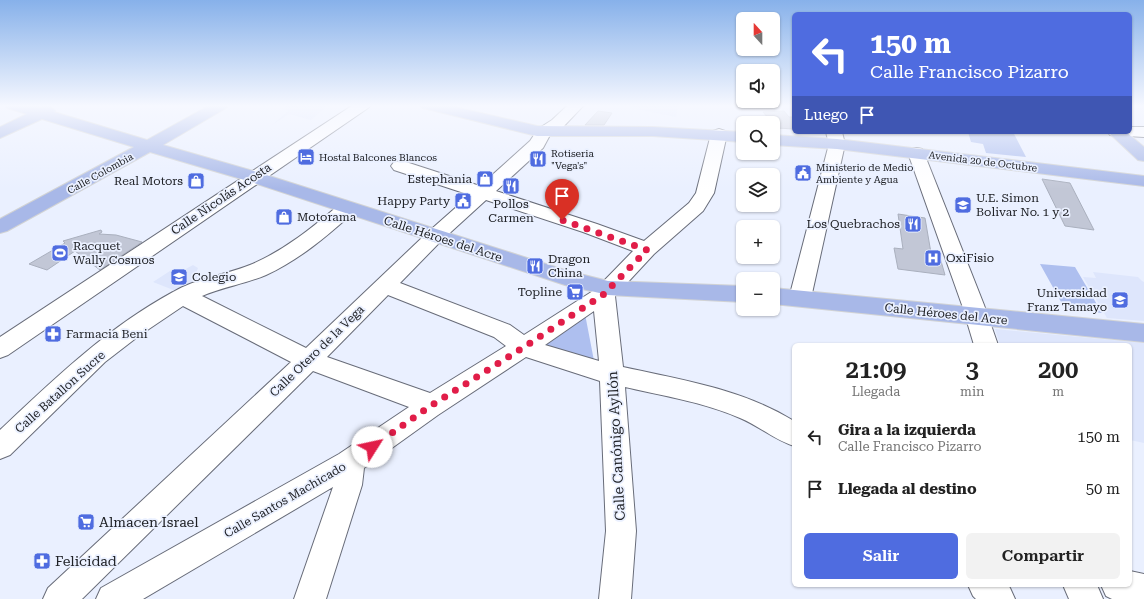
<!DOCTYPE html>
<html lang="es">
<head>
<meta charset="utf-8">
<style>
  :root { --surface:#fff; --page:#f2f2f2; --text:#222; --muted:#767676; --accent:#4f6ce0 }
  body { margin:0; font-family:"Roboto Serif",serif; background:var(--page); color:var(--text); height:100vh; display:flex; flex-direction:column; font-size:15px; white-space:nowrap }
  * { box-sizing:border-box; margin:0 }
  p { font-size:13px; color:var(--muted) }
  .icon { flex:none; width:22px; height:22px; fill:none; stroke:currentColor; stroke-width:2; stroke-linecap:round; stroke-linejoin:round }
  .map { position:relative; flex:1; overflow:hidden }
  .details { position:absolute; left:792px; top:343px; width:340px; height:244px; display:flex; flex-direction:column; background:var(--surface); border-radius:6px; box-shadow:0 1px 3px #0004 }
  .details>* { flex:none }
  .guide { position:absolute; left:792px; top:12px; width:340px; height:122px; border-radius:6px; box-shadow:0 1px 3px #0004; background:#4f6ce0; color:#fff; overflow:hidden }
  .needle { width:26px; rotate:339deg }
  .buttons { position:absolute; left:736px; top:12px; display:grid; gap:8px }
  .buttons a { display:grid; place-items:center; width:44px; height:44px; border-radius:6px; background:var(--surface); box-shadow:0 1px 3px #0004; font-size:20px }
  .pin { position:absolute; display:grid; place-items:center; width:34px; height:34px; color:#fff; margin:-41px -17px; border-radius:50% 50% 50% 0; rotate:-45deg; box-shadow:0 0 4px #0007 }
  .pin .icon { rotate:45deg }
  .me { position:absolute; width:44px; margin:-22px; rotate:55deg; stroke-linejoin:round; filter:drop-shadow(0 0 3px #0008) }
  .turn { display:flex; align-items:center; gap:14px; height:84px; padding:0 12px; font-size:18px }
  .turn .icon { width:52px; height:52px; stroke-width:2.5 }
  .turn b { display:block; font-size:28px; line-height:34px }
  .then { display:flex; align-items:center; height:38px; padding:0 12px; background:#0003; gap:8px; font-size:15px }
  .eta { display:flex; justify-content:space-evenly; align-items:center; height:68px; text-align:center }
  .eta b { font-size:24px; font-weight:600; line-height:28px }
  .button { display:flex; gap:8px; margin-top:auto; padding:8px 12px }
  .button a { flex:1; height:46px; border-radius:6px; background:var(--accent); color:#fff; font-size:16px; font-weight:600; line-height:46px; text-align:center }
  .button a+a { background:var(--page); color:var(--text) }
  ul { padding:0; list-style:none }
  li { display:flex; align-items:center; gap:12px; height:52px; padding:0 12px }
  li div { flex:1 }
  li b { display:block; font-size:15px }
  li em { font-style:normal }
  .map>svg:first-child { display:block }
  .built { fill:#dee6fc }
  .green { fill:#aebfef }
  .building { fill:#c2c7d6; stroke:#aab0be }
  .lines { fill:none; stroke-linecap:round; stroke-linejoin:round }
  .minor-casing { stroke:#686c79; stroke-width:2 }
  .major-casing { stroke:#d2d3d4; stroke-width:2 }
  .minor { fill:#fff; fill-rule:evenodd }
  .major { fill:#a8b8e8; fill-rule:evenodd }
  .route { stroke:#e11d48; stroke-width:7; stroke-dasharray:0 12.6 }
  .labels { text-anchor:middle; stroke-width:3.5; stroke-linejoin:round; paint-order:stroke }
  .far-poi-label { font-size:10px; fill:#202227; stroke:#eaf0ff; text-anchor:start }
  .far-street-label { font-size:10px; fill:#202227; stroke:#eaf0ff }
  .poi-label { font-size:12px; fill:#202227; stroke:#eaf0ff; text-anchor:start }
  .street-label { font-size:12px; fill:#202227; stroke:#eaf0ff }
  .near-street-label { font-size:14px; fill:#202227; stroke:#eaf0ff }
  .near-poi-label { font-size:14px; fill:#202227; stroke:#eaf0ff; text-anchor:start }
</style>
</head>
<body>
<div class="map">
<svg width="1144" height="599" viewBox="0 0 1144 599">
  <rect width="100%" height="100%" fill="#eaf0ff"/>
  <path class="built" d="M288,105H328L311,120L289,114L272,125L288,111L282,109Z
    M633,105H678L676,117L631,108Z
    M193,265L198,268L195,275L200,280L181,293L153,282L173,269L182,271Z
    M1093,272L1138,277L1142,281L1144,282V321L1107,318L1083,277L1096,278Z
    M995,329L1144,343V443L1130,440V345H1000Z"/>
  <path class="green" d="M968,132H1013L1026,157L986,153L983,144L971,142Z
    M1040,264L1075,267L1102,313L1065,309Z
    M585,314L595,366L538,346Z"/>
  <path class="building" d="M598,111L612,113L604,125H585Z
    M784,111L789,117H794V129L777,128L763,112Z
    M1042,179L1070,183L1094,230L1065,226Z
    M898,214L925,218L931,253L939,254L945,275L898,269L894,248L903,249Z
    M101,230L102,232L99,234L116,235L142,242L100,270L75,251L47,270L29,264L65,243L63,241Z"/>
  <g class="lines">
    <g class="minor-casing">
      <path id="minor" d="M353,105H371L368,108L8,355L0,358V337Z
        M568,105H584L564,126L550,135L543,148L496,191L597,224L644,241L689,203L696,193L711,134L713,131L719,129L725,131L727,134L714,193L703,211L654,254L615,296L623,367C682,380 742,389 794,421V446C775,440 759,426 740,418C703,402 664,396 625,387L636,531L631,599H599L606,531L600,381L526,357L438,415L364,468L362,485L326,599H294L333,487L143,599H96L101,588L339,454L409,407L313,371L82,599H43L48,588L291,362L183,306L140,335L105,362L10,455L0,459V430C54,379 107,328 173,292C197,278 225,275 250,265C284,251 313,227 340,204L347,202L354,204L356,208L354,212C327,236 299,260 266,275C245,284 223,287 202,296L306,348L427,233L470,195L394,170L391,166L394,162L400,161L406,162L480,186L530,141L538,129L552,120ZM486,200L583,232L633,251L596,289L524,335L510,325L400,283L441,241ZM388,295L494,337L506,346L430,393L327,357ZM594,311L599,361L545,345Z
        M1130,127H1144V137L1110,135L1108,132H1130Z
        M826,132H842L845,144L811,298L808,303L800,306L792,303L789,298L829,144Z
        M916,148L922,149L924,153L984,305L998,345H974L962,305L908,153L910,149Z
        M1130,571L1144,574V599H1112L1106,596L1101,585H1130Z
        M968,585H1008L1010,588L1015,599H976L973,596Z
        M1063,585H1097L1103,599H1069Z"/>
    </g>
    <g class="major-casing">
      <path id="major" d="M5,105H28L40,108L47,106L52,108L55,111L54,112L147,140L210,105H228L226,108L163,145L260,173L568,271L608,281L743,286V302L608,295L565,285L248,181L150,152L7,231L0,233V219L134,147L42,119L0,138V127L27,114L7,108Z
        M420,105H446L537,126L653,127L743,132V142L653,136H537L423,108Z
        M1108,132H1126L1144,147V161L1138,160Z
        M773,135L837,139L1144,176V186L837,149L773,145Z
        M773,288L1144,324V342L773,304Z"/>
    </g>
    <use href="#minor" class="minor"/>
    <use href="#major" class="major"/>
  </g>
  <linearGradient id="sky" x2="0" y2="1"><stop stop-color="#87b1ea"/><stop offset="0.56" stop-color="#f6f8ff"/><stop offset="1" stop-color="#f6f8ff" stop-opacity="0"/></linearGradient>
  <rect width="1144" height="189" fill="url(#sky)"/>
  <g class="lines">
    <path class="route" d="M372,447L429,407L524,347L604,294L647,250L562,220"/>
  </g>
  <defs>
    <g id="hotel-square" transform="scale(0.9)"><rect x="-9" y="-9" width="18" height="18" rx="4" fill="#4f6ce0" stroke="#eaf0ff"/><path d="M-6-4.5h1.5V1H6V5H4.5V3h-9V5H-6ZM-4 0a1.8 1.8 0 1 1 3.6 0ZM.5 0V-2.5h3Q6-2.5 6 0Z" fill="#fff"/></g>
    <g id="restaurant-square" transform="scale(0.9)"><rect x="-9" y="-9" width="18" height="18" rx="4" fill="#4f6ce0" stroke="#eaf0ff"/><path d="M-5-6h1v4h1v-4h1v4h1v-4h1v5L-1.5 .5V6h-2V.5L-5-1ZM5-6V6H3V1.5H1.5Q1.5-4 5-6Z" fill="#fff"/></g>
    <g id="civic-square" transform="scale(0.9)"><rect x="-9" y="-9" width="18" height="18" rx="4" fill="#4f6ce0" stroke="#eaf0ff"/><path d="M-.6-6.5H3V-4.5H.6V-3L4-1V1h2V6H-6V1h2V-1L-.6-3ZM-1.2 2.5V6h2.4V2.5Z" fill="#fff"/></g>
    <g id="shop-square" transform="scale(0.9)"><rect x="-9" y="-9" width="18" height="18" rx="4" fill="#4f6ce0" stroke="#eaf0ff"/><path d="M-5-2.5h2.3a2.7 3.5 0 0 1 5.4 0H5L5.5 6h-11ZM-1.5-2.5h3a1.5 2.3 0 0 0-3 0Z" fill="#fff"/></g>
    <g id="school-square" transform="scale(0.9)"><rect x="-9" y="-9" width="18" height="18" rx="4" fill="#4f6ce0" stroke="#eaf0ff"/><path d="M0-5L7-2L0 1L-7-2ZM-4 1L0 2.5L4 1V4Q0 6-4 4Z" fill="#fff"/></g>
    <g id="stadium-square" transform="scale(0.9)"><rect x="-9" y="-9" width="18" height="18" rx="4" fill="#4f6ce0" stroke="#eaf0ff"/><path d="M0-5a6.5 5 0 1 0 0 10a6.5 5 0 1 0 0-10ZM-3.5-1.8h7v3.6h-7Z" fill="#fff"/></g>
    <g id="hospital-square" transform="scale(0.9)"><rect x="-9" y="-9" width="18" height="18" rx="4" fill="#4f6ce0" stroke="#eaf0ff"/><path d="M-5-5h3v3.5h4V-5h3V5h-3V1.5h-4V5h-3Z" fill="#fff"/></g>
    <g id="supermarket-square" transform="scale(0.9)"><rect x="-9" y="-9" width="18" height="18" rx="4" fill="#4f6ce0" stroke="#eaf0ff"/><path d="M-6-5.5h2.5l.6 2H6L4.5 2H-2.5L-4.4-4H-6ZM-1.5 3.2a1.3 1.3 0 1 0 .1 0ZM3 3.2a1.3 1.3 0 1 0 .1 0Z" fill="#fff"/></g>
    <g id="university-square" transform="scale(0.9)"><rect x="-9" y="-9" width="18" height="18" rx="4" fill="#4f6ce0" stroke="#eaf0ff"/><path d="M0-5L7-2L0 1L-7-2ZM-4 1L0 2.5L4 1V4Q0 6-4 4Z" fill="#fff"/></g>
    <g id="pharmacy-square" transform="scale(0.9)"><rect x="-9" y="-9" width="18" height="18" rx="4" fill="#4f6ce0" stroke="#eaf0ff"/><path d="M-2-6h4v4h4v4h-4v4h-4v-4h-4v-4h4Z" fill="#fff"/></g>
  </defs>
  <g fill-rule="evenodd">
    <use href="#hotel-square" x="306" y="157"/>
    <use href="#restaurant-square" x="538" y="159"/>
    <use href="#civic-square" x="803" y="173"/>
    <use href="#shop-square" x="485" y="179"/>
    <use href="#shop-square" x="196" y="181"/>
    <use href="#restaurant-square" x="511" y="186"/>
    <use href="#civic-square" x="463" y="201"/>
    <use href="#school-square" x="963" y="205"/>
    <use href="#shop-square" x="284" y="217"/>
    <use href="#restaurant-square" x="913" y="224"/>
    <use href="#stadium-square" x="60" y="253"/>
    <use href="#hospital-square" x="933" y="258"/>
    <use href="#restaurant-square" x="535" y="266"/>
    <use href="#school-square" x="179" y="277"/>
    <use href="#supermarket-square" x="575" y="292"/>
    <use href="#university-square" x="1120" y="300"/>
    <use href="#pharmacy-square" x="53" y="334"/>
    <use href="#supermarket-square" x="86" y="522"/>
    <use href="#pharmacy-square" x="42" y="561"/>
  </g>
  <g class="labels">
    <g class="far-poi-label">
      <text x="551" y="157">Rotiseria<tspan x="551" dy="12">"Vega's"</tspan></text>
      <text x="319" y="161">Hostal Balcones Blancos</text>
      <text x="816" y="171">Ministerio de Medio<tspan x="816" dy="12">Ambiente y Agua</tspan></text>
    </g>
    <g class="far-street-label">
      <text transform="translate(983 161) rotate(7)" y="4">Avenida 20 de Octubre</text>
      <text transform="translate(100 173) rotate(-29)" y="4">Calle Colombia</text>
    </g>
    <g class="poi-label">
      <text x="472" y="183" text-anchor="end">Estephania</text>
      <text x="183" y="185" text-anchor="end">Real Motors</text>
      <text x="976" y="202">U.E. Simon<tspan x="976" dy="14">Bolivar No. 1 y 2</tspan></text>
      <text x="450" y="205" text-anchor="end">Happy Party</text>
      <text x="511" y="208" text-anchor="middle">Pollos<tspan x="511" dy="14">Carmen</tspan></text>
      <text x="297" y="221">Motorama</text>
      <text x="900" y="228" text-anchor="end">Los Quebrachos</text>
      <text x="73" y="250">Racquet<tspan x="73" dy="14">Wally Cosmos</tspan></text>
      <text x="946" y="262">OxiFisio</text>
      <text x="548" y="263">Dragon<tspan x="548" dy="14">China</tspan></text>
      <text x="192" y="281">Colegio</text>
      <text x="562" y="296" text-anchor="end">Topline</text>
      <text x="1107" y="297" text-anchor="end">Universidad<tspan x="1107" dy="14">Franz Tamayo</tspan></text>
      <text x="66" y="338">Farmacia Beni</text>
    </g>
    <g class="street-label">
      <text transform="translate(221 199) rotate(-34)" y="4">Calle Nicolás Acosta</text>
      <text transform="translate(443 239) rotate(18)" y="4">Calle Héroes del Acre</text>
      <text transform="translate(946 314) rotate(6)" y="4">Calle Héroes del Acre</text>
      <text transform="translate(317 351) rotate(-44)" y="4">Calle Otero de la Vega</text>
      <text transform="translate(60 392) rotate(-42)" y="4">Calle Batallon Sucre</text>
      <text transform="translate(285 500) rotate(-30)" y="4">Calle Santos Machicado</text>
    </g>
    <g class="near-street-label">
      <text transform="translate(616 446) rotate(-93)" y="5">Calle Canónigo Ayllón</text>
    </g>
    <g class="near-poi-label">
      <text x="99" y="527">Almacen Israel</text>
      <text x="55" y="566">Felicidad</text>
    </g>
  </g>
</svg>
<div class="buttons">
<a><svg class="needle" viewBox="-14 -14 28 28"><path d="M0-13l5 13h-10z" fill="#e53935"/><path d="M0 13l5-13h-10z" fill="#767676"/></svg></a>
<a><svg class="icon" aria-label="sound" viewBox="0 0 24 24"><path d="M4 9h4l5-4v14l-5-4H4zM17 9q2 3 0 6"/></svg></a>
<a><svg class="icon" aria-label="search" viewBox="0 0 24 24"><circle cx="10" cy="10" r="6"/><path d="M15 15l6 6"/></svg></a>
<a><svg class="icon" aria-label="layers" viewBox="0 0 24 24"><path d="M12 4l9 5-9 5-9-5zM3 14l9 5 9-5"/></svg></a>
<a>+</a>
<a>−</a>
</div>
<div class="pin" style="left:562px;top:220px;background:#d93025"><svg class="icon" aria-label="arrive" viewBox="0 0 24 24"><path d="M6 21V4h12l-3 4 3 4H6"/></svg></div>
<svg class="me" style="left:372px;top:447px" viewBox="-20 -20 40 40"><circle r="19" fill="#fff"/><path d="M0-13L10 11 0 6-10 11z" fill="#e11d48"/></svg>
<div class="guide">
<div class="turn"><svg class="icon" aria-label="left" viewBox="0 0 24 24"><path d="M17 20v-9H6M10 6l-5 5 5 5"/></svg><div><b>150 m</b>Calle Francisco Pizarro</div></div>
<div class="then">Luego<svg class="icon" aria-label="arrive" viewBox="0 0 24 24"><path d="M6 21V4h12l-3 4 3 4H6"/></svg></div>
</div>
<section class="details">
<div class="eta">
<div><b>21:09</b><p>Llegada</p></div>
<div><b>3</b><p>min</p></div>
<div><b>200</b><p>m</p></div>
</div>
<ul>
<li><svg class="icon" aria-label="left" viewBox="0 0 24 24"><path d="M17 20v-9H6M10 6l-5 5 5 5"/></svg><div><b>Gira a la izquierda</b><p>Calle Francisco Pizarro</p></div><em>150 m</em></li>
<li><svg class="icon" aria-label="arrive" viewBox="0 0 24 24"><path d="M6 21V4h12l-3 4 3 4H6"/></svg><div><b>Llegada al destino</b></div><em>50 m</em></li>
</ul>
<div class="button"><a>Salir</a><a>Compartir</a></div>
</section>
</div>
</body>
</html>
